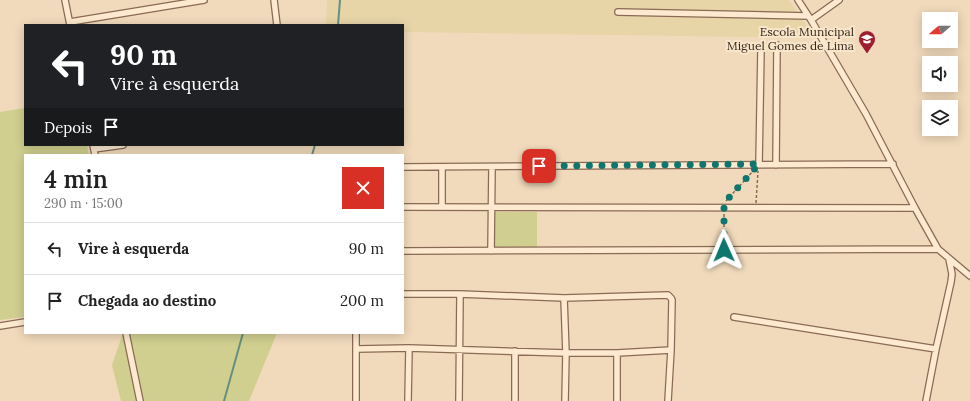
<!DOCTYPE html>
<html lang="pt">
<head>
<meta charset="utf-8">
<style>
  :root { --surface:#fff; --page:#f2f2f2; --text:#222; --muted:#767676; --line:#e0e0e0 }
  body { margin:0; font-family:Lora,serif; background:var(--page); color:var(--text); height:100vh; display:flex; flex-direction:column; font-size:15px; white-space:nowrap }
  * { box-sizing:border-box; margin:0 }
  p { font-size:13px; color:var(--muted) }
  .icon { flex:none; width:22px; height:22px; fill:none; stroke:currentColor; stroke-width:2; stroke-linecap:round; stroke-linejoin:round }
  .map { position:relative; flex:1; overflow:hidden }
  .side { position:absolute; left:24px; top:154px; width:380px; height:180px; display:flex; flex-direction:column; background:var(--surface); border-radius:0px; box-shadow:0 2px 10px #0003 }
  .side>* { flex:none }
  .banner { position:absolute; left:24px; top:24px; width:380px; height:122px; border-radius:0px; box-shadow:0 2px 10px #0003; background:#202124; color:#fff; overflow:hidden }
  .needle { width:26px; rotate:250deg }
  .tools { position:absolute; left:922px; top:12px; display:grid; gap:8px }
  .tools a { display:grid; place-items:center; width:36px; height:36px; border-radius:0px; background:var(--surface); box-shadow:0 2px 10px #0003; font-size:20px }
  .pin { position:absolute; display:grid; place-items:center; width:34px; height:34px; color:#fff; margin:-17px; border-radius:8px; box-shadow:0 2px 6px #0006 }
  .me { position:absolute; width:44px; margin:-22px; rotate:359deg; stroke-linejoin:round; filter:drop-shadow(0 0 3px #0008) }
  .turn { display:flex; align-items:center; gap:14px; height:84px; padding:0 20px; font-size:18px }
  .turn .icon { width:52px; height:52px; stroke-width:2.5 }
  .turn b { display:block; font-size:28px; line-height:34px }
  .then { display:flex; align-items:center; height:38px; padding:0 20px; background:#0003; gap:8px; font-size:15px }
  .round { display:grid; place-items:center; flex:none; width:42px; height:42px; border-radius:0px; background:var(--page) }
  .head { display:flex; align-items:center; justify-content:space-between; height:68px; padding:0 20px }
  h1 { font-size:24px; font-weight:600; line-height:30px }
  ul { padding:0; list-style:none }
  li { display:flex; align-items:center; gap:12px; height:52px; padding:0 20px; border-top:1px solid var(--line) }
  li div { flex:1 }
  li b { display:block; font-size:15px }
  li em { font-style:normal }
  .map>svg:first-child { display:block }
  .farmland { fill:#e7d5a8 }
  .green { fill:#d0cf8f }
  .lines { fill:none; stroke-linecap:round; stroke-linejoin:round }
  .stream { stroke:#678f80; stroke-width:2 }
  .minor-casing { stroke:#8a6a54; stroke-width:8 }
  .path { stroke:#8a6a54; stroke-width:1.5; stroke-dasharray:3 2; stroke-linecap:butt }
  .minor { stroke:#fce9cf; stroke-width:5.5 }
  .route { stroke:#0f766e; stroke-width:7; stroke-dasharray:0 12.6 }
  .labels { text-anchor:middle; stroke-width:4; stroke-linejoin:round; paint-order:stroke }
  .poi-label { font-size:12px; fill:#37251a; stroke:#f8e6cb; text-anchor:end }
</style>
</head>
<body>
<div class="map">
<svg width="970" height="401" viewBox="0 0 970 401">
  <rect width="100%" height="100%" fill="#f1dabb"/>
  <path class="farmland" d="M327,0H789L815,38L403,32V25H326Z"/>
  <path class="green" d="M25,108V145H87L89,155H25V317L0,320V112Z
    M495,212H537V247H495Z
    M123,333H277L249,401H121L112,365Z"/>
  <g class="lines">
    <path class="stream" d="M338,25L340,0
      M312,155L315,145
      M224,401L243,333"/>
    <g class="minor-casing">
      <path id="minor" d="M65,0L70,25
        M274,0L277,25
        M798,0L811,20L866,114L915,208L938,249L970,276
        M618,12L808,16
        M811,20L839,0
        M70,22L204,0
        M93,145L95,155
        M94,149L123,145
        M759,164L761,49
        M776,165L777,45
        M403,167L893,164
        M442,167V207
        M403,207L915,208
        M403,251L938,249
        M491,251L492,167
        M403,294H460L564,298L668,295L671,298L672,300L671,350L668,401
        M564,298L566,353L565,401
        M734,317L936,349
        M0,326L25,322
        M126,333L140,401
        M356,333V401
        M356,349L409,348L566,353H617L671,350
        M408,401L409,348
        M459,401L460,294
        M515,401V351
        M617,401V353
        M926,401L936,349L951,282L952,274L949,259"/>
    </g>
    <path class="path" d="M726,201L753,171
      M756,203L758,171
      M724,214V244"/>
    <use href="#minor" class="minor"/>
  </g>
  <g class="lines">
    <path class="route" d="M539,166L759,164L726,201L724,208V250"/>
  </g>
  <defs>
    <g id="school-pin" transform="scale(0.9)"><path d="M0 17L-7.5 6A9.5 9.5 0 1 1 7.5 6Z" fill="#9d1f2f" stroke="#f8e6cb"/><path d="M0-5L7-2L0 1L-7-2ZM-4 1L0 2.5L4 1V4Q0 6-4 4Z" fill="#fff"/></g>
  </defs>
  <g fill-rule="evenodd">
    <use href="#school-pin" x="867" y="39"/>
  </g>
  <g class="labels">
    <g class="poi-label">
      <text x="854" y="36">Escola Municipal<tspan x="854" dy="14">Miguel Gomes de Lima</tspan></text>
    </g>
  </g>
</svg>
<div class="tools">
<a><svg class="needle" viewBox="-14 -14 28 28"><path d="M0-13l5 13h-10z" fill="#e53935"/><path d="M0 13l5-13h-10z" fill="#767676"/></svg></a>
<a><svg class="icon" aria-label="sound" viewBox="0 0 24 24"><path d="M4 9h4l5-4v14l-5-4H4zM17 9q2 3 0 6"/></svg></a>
<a><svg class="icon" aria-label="layers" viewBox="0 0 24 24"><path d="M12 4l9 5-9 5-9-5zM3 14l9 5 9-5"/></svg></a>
</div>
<div class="pin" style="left:539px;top:166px;background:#d93025"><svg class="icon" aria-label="arrive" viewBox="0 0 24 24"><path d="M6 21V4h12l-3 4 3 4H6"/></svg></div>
<svg class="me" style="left:724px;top:250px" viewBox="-20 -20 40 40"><path d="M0-17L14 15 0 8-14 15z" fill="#0f766e" stroke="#fff" stroke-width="4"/></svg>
<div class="banner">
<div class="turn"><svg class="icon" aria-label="left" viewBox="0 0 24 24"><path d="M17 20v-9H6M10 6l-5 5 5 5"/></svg><div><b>90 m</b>Vire à esquerda</div></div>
<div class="then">Depois<svg class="icon" aria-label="arrive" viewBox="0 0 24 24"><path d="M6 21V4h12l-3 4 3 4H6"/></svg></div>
</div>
<section class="side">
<div class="head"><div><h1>4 min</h1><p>290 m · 15:00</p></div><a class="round" style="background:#d93025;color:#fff"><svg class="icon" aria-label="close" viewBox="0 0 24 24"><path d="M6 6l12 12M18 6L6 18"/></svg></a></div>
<ul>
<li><svg class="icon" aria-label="left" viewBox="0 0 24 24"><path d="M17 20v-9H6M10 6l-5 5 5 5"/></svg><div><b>Vire à esquerda</b></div><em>90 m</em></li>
<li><svg class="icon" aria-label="arrive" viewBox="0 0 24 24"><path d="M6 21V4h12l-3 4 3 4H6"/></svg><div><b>Chegada ao destino</b></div><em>200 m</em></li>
</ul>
</section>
</div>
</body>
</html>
